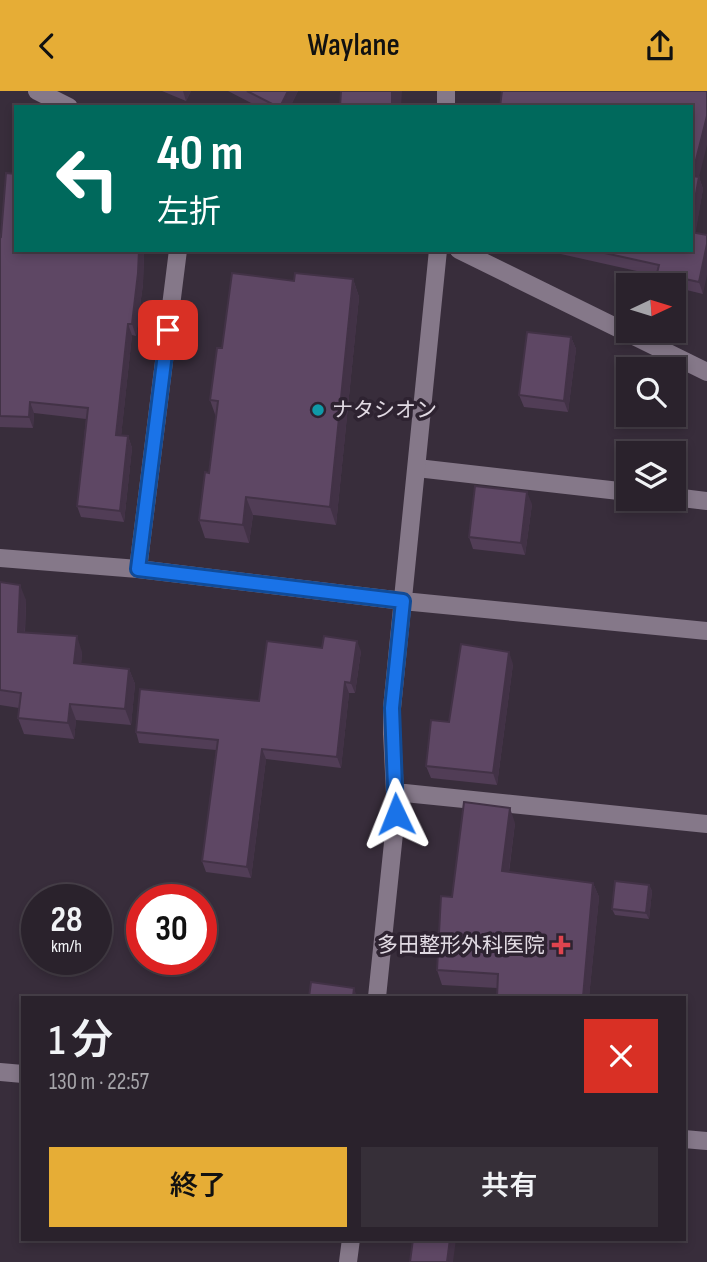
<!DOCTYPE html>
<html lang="ja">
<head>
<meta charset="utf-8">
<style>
  :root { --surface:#2a222c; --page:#362f38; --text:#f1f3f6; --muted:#a5a4a9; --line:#463f48; --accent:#e6ad36 }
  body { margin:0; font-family:"Sofia Sans Condensed","Noto Sans JP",sans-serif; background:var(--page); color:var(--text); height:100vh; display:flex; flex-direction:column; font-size:26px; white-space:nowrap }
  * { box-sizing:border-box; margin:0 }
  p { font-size:23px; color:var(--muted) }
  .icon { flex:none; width:38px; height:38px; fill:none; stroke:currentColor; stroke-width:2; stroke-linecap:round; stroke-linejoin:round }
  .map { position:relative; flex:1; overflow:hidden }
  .drawer { position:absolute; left:21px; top:905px; width:665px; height:245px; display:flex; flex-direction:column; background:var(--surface); border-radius:0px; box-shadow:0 4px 10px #0003,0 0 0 2px var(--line) }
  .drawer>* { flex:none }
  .top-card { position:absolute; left:14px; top:14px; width:679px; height:147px; border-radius:0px; box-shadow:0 4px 10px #0003,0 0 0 2px var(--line); background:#00695c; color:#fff; overflow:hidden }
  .needle { width:46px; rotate:86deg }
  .fabs { position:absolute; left:616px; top:182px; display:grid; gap:14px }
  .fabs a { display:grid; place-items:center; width:70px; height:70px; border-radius:0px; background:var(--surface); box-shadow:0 4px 10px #0003,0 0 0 2px var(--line); font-size:35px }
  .speed { position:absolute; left:21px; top:793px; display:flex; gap:14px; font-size:35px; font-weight:700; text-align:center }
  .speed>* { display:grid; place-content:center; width:91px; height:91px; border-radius:50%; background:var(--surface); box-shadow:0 4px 10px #0003,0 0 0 2px var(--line); line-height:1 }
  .speed small { font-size:18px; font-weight:400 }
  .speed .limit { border:10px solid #d22; background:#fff; color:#111 }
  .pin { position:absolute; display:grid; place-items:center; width:60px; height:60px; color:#fff; margin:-30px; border-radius:14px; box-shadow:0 4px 10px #0006 }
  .me { position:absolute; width:77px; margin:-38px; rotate:358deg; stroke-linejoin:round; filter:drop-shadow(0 0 5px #0008) }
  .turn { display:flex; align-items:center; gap:24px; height:147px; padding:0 28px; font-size:32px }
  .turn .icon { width:91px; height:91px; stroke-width:2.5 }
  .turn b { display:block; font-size:49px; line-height:60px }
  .round { display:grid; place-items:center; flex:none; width:74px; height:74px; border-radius:0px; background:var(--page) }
  .head { display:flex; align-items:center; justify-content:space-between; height:119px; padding:0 28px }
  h1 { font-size:42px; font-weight:600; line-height:52px }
  .primary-button { display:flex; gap:14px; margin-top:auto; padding:14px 28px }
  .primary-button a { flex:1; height:80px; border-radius:0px; background:var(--accent); color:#111; font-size:28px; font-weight:600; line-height:80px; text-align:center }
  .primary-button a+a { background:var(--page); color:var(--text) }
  header { display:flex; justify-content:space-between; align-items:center; height:91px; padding:0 28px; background:var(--accent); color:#111; font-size:32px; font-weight:600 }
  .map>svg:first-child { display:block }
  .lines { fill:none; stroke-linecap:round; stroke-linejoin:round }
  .minor { stroke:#857889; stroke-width:18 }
  .tertiary { stroke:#857889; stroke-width:18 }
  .wall { fill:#513d56 }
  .shaded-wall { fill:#423246 }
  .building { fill:#5e4764; stroke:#423246; stroke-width:2 }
  .route-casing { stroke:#114b97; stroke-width:18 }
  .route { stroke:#1a73e8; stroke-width:12 }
  .culture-dot { fill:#0f9aa8; stroke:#2e2331; stroke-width:2.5 }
  .health-dot { fill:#e0444e; stroke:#2e2331; stroke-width:2.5 }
  .labels { text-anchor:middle; stroke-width:7; stroke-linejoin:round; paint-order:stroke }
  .poi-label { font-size:21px; fill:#e1dae3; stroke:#2e2331; text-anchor:start }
</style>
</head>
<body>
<header><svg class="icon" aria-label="back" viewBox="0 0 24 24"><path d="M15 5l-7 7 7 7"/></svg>Waylane<svg class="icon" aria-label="share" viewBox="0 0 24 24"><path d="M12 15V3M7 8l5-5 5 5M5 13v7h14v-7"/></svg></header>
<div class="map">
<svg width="707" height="1171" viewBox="0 0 707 1171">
  <rect width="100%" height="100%" fill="#382d3b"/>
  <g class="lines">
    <path class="minor" d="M459,159L707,281
      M417,377L628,401
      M674,406L707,410
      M138,478L178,159
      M395,701L707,733
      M377,906L396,723L392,641
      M0,981L23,983
      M684,1048L707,1050
      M348,1171L351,1148"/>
    <path class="tertiary" d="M37,0L69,16
      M446,16V0
      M0,467L138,478L403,510L707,540
      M392,641V617L438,159"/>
  </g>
  <path class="wall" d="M162,0H191L186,10Z
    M228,0H298L290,16H259Z
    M699,86L703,98L695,142L703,203L674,196V194L662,193L659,185L543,159H691Z
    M0,144L16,159H144L143,193L136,245L132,244L121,345H128L132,357L124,431L81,426L77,415L86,328L34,322L33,337L0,336Z
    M353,188L359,206L336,434L253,424L249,452L205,447L199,429L209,382L216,326L210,309L222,257L294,190Z
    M571,246L576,258L568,321L524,316L519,304Z
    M532,413L525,464L473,458L469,446Z
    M0,491L26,509L25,541L82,561L81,573L129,578L135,593L131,634L76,629L74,648L24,643L18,627L19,617L0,614Z
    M322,557L361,560L355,602H349L341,677L266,668L251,787L206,781L202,770L216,659L139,652L136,641L259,610Z
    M513,573L497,694L431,687L426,675L449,631Z
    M515,732L509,781L593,792L599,806L589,906H497V897L442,894L437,879L452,806Z
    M649,794L652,800L649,828L615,824L612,818Z"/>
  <path class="shaded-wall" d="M183,0H191L186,10Z
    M288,0H298L290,16H280Z
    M392,0H402L401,16H392Z
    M707,25V54L699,86L703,98L694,152L691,145L692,85Z
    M707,153V184L703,203L699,191Z
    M139,159H144L143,193L136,245L132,233Z
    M353,188L359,206L336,434L330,416Z
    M128,233L132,244L120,355L116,344Z
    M571,246L576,258L568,321L564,310Z
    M30,311L34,322L33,337L29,326Z
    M128,345L132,357L124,431L120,420Z
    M527,401L532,413L525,464L521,452Z
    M246,406L253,424L249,452L243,434Z
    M20,494L26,509L24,556L18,541Z
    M77,545L82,561L80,588L74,572Z
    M357,550L361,560L355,602L351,592Z
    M509,561L513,573L497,694L493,682Z
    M129,578L135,593L131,634L125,618Z
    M345,591L349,602L341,677L337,666Z
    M70,613L76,629L74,648L68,632Z
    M262,658L266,668L251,787L247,776Z
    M510,717L515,732L507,794L502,780Z
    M593,792L599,806L589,906H583Z
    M649,794L652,800L649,828L646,822Z
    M354,897L357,906H353Z
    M450,1148H456L453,1171H447Z"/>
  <path class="building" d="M247,0H288L280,16H278Z
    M341,0H392V16H340Z
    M502,0H707V25L692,85L699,86L691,130V16H500Z
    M6,82L16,83V159H139L138,182L132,233H128L116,344L128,345L120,420L77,415L88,317L30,311L29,326L0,325V144L1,145Z
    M691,141L707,144V153L699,191L657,182L659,174L591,159H691Z
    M232,182L294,190L295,182L353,188L330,416L246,406L243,434L199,429L205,381L209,382L218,310L210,309L217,257H222Z
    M527,241L571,246L564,310L519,304Z
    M475,395L527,401L521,452L469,446Z
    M0,491L20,494L18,541L77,545L74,572L129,578L125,618L70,613L68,632L18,627L21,602L0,599Z
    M324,545L357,550L351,592L345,591L337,666L262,658L247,776L202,770L218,649L136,641L140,598L259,610L267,550L322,557Z
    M461,553L509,561L493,682L426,675L431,629L449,631Z
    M464,711L510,717L502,780L593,792L583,906H497L498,883L437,879L441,805L452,806Z
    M615,790L649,794L646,822L612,818Z
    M311,891L354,897L353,906H309Z
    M413,1148H450L447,1171H410Z"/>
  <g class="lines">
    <g class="route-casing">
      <path id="route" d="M168,239L138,478L403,510L392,617L396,723"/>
    </g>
    <use href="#route" class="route"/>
  </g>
  <circle class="culture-dot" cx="318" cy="319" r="7"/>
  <path class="health-dot" d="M557.5 843.5h7v7h7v7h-7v7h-7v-7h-7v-7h7z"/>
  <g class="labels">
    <g class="poi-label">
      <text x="332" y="326">ナタシオン</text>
      <text x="545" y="861" text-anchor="end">多田整形外科医院</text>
    </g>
  </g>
</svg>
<div class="fabs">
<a><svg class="needle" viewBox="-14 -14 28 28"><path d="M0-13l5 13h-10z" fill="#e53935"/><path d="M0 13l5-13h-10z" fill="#a5a4a9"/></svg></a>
<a><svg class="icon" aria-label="search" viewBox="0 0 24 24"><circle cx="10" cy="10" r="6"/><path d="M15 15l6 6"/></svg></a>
<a><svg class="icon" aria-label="layers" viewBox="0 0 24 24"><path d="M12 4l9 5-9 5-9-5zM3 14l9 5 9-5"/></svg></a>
</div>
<div class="speed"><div>28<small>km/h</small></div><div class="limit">30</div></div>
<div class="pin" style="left:168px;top:239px;background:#d93025"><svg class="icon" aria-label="arrive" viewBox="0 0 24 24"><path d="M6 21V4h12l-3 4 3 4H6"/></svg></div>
<svg class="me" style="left:396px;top:723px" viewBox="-20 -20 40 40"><path d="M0-17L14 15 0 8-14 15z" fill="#1a73e8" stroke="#fff" stroke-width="4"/></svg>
<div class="top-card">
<div class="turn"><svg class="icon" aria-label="left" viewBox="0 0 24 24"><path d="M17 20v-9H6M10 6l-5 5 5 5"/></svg><div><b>40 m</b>左折</div></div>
</div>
<section class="drawer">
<div class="head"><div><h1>1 分</h1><p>130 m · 22:57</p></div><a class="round" style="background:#d93025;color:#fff"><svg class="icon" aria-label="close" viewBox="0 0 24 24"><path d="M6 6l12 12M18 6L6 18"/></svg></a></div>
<div class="primary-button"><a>終了</a><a>共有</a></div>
</section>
</div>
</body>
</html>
